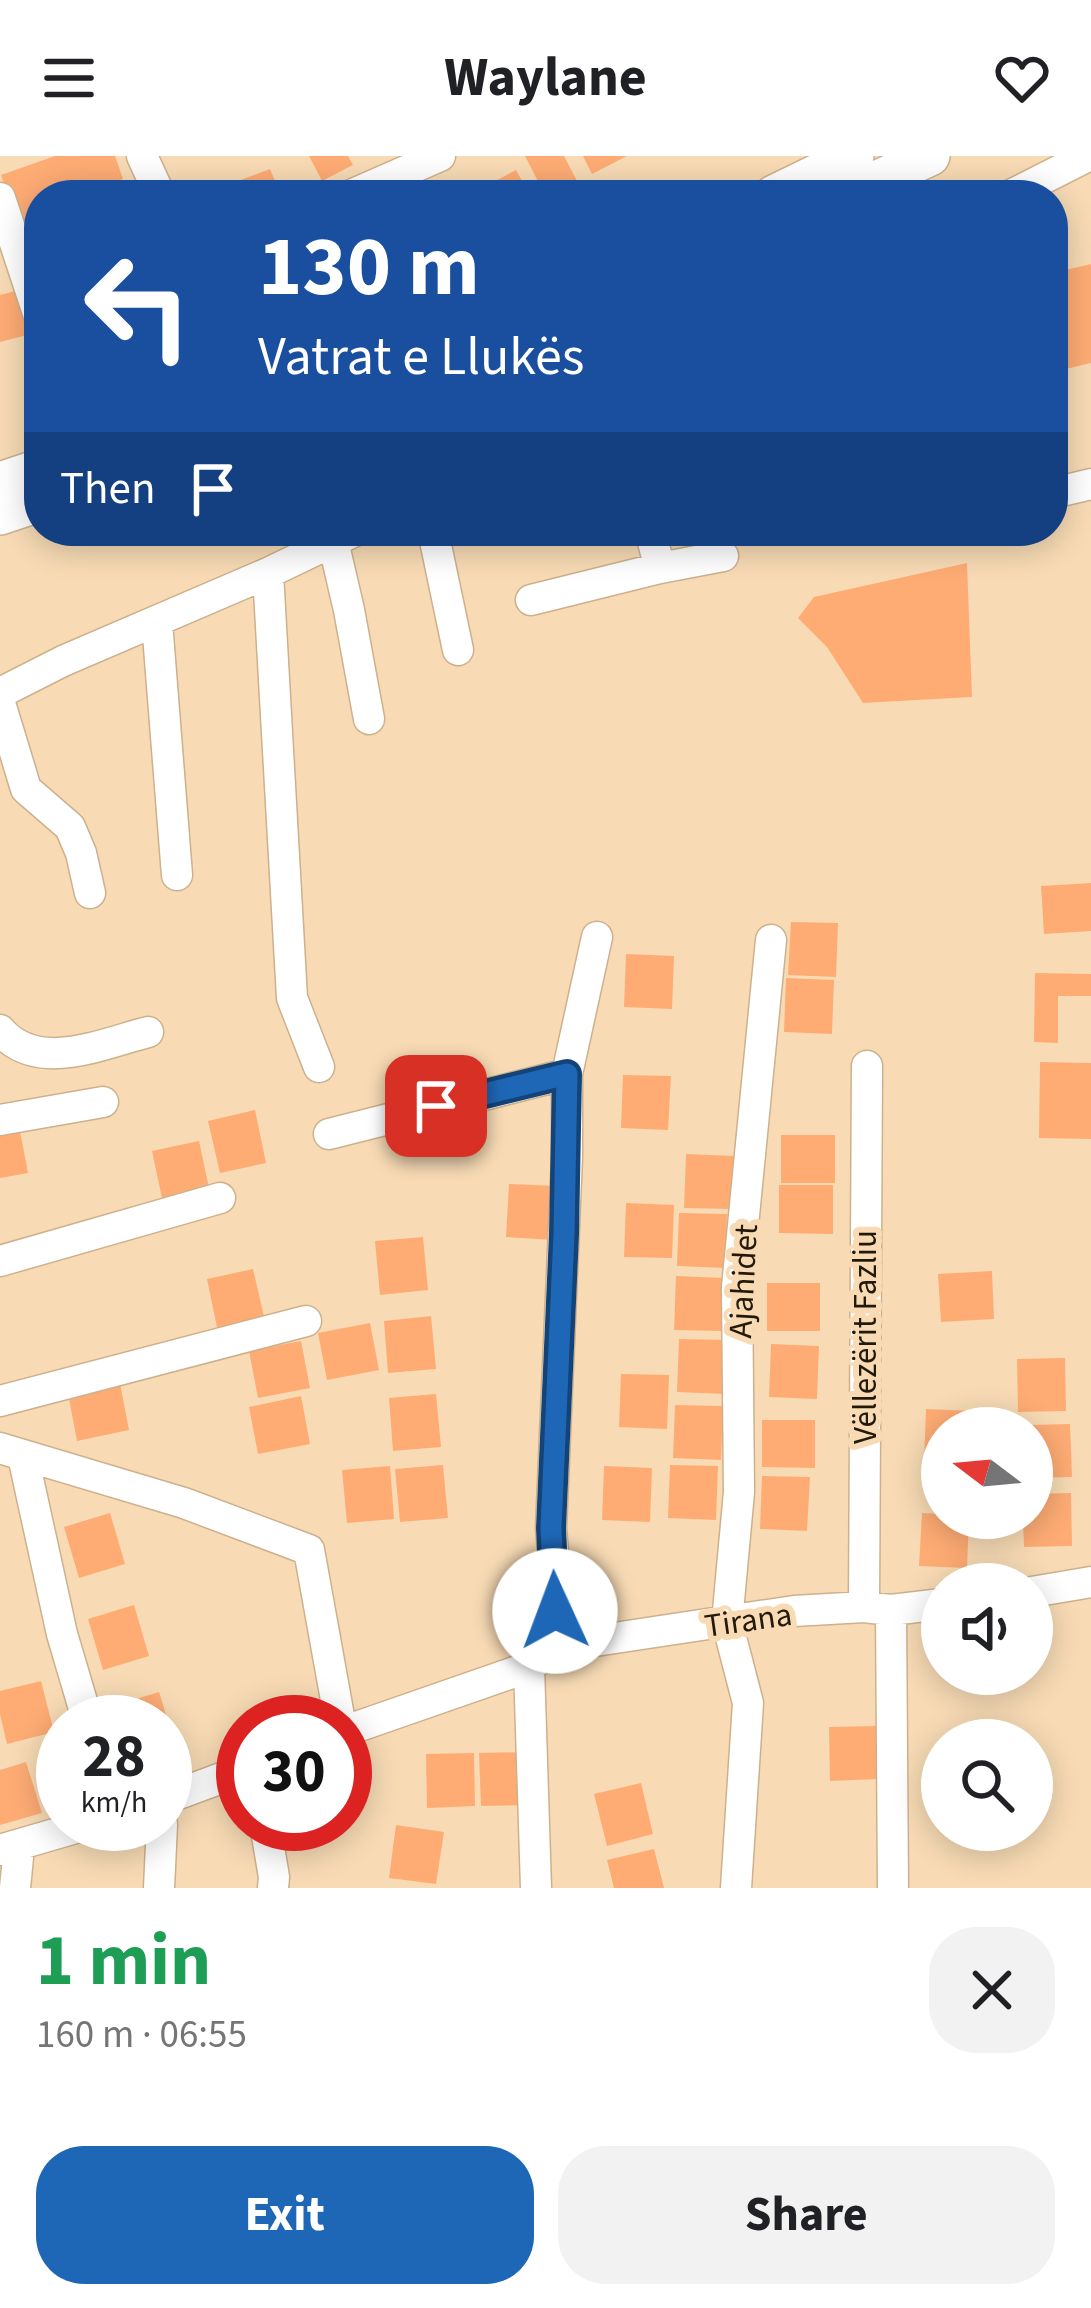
<!DOCTYPE html>
<html lang="en">
<head>
<meta charset="utf-8">
<style>
  :root { --surface:#fff; --page:#f2f2f2; --text:#202124; --muted:#757577; --accent:#1e67b7 }
  body { margin:0; font-family:"Source Sans 3",sans-serif; background:var(--page); color:var(--text); height:100vh; display:flex; flex-direction:column; font-size:45px; white-space:nowrap }
  * { box-sizing:border-box; margin:0 }
  p { font-size:39px; color:var(--muted) }
  .icon { flex:none; width:66px; height:66px; fill:none; stroke:currentColor; stroke-width:2; stroke-linecap:round; stroke-linejoin:round }
  .map { position:relative; height:1732px; overflow:hidden }
  .sheet { display:flex; flex-direction:column; background:var(--surface); flex:1 }
  .sheet>* { flex:none }
  .banner { position:absolute; left:24px; top:24px; width:1044px; height:366px; border-radius:48px; box-shadow:0 6px 30px #0003; background:#1a4fa0; color:#fff; overflow:hidden }
  .needle { width:78px; rotate:286deg }
  .buttons { position:absolute; left:921px; top:1251px; display:grid; gap:24px }
  .buttons a { display:grid; place-items:center; width:132px; height:132px; border-radius:50%; background:var(--surface); box-shadow:0 6px 30px #0003; font-size:60px }
  .speed { position:absolute; left:36px; top:1539px; display:flex; gap:24px; font-size:60px; font-weight:700; text-align:center }
  .speed>* { display:grid; place-content:center; width:156px; height:156px; border-radius:50%; background:var(--surface); box-shadow:0 6px 30px #0003; line-height:1 }
  .speed small { font-size:30px; font-weight:400 }
  .speed .limit { border:18px solid #d22; background:#fff; color:#111 }
  .pin { position:absolute; display:grid; place-items:center; width:102px; height:102px; color:#fff; margin:-51px; border-radius:24px; box-shadow:0 6px 18px #0006 }
  .me { position:absolute; width:132px; margin:-66px; rotate:358deg; stroke-linejoin:round; filter:drop-shadow(0 0 9px #0008) }
  .turn { display:flex; align-items:center; gap:42px; height:252px; padding:0 36px; font-size:54px }
  .turn .icon { width:156px; height:156px; stroke-width:2.5 }
  .turn b { display:block; font-size:84px; line-height:102px }
  .then { display:flex; align-items:center; height:114px; padding:0 36px; background:#0003; gap:24px; font-size:45px }
  .round { display:grid; place-items:center; flex:none; width:126px; height:126px; border-radius:48px; background:var(--page) }
  .summary { display:flex; align-items:center; justify-content:space-between; height:204px; padding:0 36px }
  h1 { font-size:72px; font-weight:700; line-height:90px; color:#1e9e55 }
  .primary-button { display:flex; gap:24px; margin-top:auto; padding:24px 36px }
  .primary-button a { flex:1; height:138px; border-radius:48px; background:var(--accent); color:#fff; font-size:48px; font-weight:700; line-height:138px; text-align:center }
  .primary-button a+a { background:var(--page); color:var(--text) }
  header { display:flex; justify-content:space-between; align-items:center; height:156px; padding:0 36px; background:var(--surface); font-size:54px; font-weight:700 }
  .map>svg:first-child { display:block }
  .building { fill:#feac74 }
  .lines { fill:none; stroke-linecap:round; stroke-linejoin:round }
  .minor-casing { stroke:#cdb18c; stroke-width:33 }
  .major-casing { stroke:#cdb18c; stroke-width:42 }
  .minor { stroke:#fff; stroke-width:30 }
  .major { stroke:#fff; stroke-width:39 }
  .route-casing { stroke:#144377; stroke-width:30 }
  .route { stroke:#1e67b7; stroke-width:21 }
  .labels { text-anchor:middle; stroke-width:12; stroke-linejoin:round; paint-order:stroke }
  .street-label { font-size:33px; fill:#23190a; stroke:#f8dbb5 }
</style>
</head>
<body>
<header><svg class="icon" aria-label="menu" viewBox="0 0 24 24"><path d="M4 6h16M4 12h16M4 18h16"/></svg>Waylane<svg class="icon" aria-label="heart" viewBox="0 0 24 24"><path d="M12 20l-8-8c-3-5 5-10 8-4 3-6 11-1 8 4z"/></svg></header>
<div class="map">
<svg width="1091" height="1732" viewBox="0 0 1091 1732">
  <rect width="100%" height="100%" fill="#f8dbb5"/>
  <path class="building" d="M55,0H115L123,23L78,39H39V53L36,54L39,63L38,129L1,19Z
    M309,0H348L353,9L322,25Z
    M525,0H564L577,25L545,39Z
    M583,0H627L592,18Z
    M270,13L281,39H231L227,29Z
    M516,14L530,39H491L486,30Z
    M1091,108V207L1053,216V117Z
    M23,133L35,177L0,186V139Z
    M967,407L972,541L863,547L827,491L798,462L814,441Z
    M1091,727V775L1044,778L1041,730Z
    M791,766L838,767L836,821L788,819Z
    M626,798L674,800L672,853L624,851Z
    M1035,817L1091,818V840H1058V887L1034,886Z
    M786,822L834,824L832,878L784,876Z
    M1040,906L1091,907V983L1039,982Z
    M623,919L671,920L668,974L621,972Z
    M255,954L266,1007L220,1017L208,965Z
    M19,970L28,1017L0,1022V973Z
    M781,979H835V1027H781Z
    M199,985L210,1037L163,1047L152,995Z
    M686,998L734,1000L732,1053L684,1052Z
    M509,1028L556,1030L554,1084L506,1081Z
    M779,1029H833V1078L779,1077Z
    M626,1047L674,1049L672,1102L624,1101Z
    M679,1057L727,1058L725,1112L677,1110Z
    M423,1081L428,1134L380,1139L375,1085Z
    M253,1113L265,1165L218,1176L207,1123Z
    M992,1115L994,1163L941,1166L938,1118Z
    M676,1120L724,1122L722,1175L674,1174Z
    M767,1127H820V1175H767Z
    M431,1160L436,1213L388,1217L384,1165Z
    M370,1167L379,1214L327,1224L318,1177Z
    M679,1183L727,1184L725,1238L677,1236Z
    M301,1185L310,1232L258,1242L249,1195Z
    M771,1188L819,1190L817,1243L769,1241Z
    M1065,1202L1066,1255L1018,1256L1017,1203Z
    M621,1218L669,1219L667,1273L619,1271Z
    M120,1227L129,1274L77,1285L68,1237Z
    M436,1238L441,1291L393,1295L389,1242Z
    M301,1240L310,1288L258,1298L249,1251Z
    M675,1249L723,1250L721,1304L673,1302Z
    M926,1253L974,1255L973,1272H942V1307H924Z
    M762,1264H815V1312L762,1311Z
    M1070,1268L1072,1321L1032,1322V1269Z
    M443,1309L448,1362L400,1366L395,1313Z
    M670,1309L718,1310L716,1364L668,1362Z
    M390,1310L394,1363L347,1367L342,1314Z
    M604,1310L652,1312L650,1366L602,1364Z
    M762,1320L810,1321L807,1375L760,1373Z
    M1071,1337L1072,1390L1024,1391L1023,1362H1032V1338Z
    M110,1357L125,1408L79,1422L64,1371Z
    M922,1357L942,1358V1362H969L967,1412L919,1410Z
    M134,1449L149,1500L103,1514L88,1463Z
    M41,1525L54,1576L7,1588L0,1558V1535Z
    M159,1536L175,1587L165,1590V1566H118L113,1550Z
    M877,1570L878,1623L830,1625L829,1571Z
    M527,1596L529,1649L481,1650L479,1597Z
    M474,1597L475,1650L427,1652L426,1598Z
    M26,1606L42,1657L0,1669V1614Z
    M641,1627L653,1678L607,1690L594,1638Z
    M396,1669L444,1676L436,1728L389,1722Z
    M654,1693L664,1732H614L607,1704Z"/>
  <g class="lines">
    <g class="minor-casing">
      <path id="minor" d="M142,0L160,39
        M351,39L440,0
        M1011,39L1088,0
        M0,42L39,160
        M1053,337L1091,328
        M433,375L458,494
        M650,375L660,412
        M333,385L349,454L369,563
        M268,417L292,842L319,911
        M531,444L660,412L723,400
        M157,466L177,719
        M0,537L63,505L268,417L355,375
        M0,547L26,633L70,671L81,697L90,737
        M0,874C37,918 101,888 148,876
        M0,964L103,946
        M329,978L567,918
        M0,1105L220,1042
        M0,1245L306,1165
        M0,1292L184,1347L309,1394L340,1566
        M23,1300L62,1478L88,1566
        M1032,1436L1091,1426
        M864,1451L867,910
        M891,1454L893,1732
        M555,1491V1419L551,1372L567,1001V918L597,781
        M555,1491L794,1455L864,1451L891,1454L942,1448
        M529,1511L536,1732
        M345,1575L529,1511L555,1491
        M165,1643L243,1614
        M265,1668L274,1721L273,1732
        M0,1694L89,1668
        M15,1732L19,1691
        M159,1732L162,1668
        M736,1732L748,1547L727,1466L739,1336L737,1131L771,784"/>
    </g>
    <g class="major-casing">
      <path id="major" d="M774,39L854,0
        M846,39L930,0
        M0,326L39,313
        M0,359L39,346"/>
    </g>
    <use href="#minor" class="minor"/>
    <use href="#major" class="major"/>
  </g>
  <g class="lines">
    <g class="route-casing">
      <path id="route" d="M436,950L567,918L564,1078L551,1372L555,1455"/>
    </g>
    <use href="#route" class="route"/>
  </g>
  <g class="labels">
    <g class="street-label">
      <text transform="translate(742 1125) rotate(-87)" y="12">Ajahidet</text>
      <text transform="translate(864 1181) rotate(-90)" y="12">Vëllezërit Fazliu</text>
      <text transform="translate(748 1463) rotate(-8)" y="12">Tirana</text>
    </g>
  </g>
</svg>
<div class="buttons">
<a><svg class="needle" viewBox="-14 -14 28 28"><path d="M0-13l5 13h-10z" fill="#e53935"/><path d="M0 13l5-13h-10z" fill="#757577"/></svg></a>
<a><svg class="icon" aria-label="sound" viewBox="0 0 24 24"><path d="M4 9h4l5-4v14l-5-4H4zM17 9q2 3 0 6"/></svg></a>
<a><svg class="icon" aria-label="search" viewBox="0 0 24 24"><circle cx="10" cy="10" r="6"/><path d="M15 15l6 6"/></svg></a>
</div>
<div class="speed"><div>28<small>km/h</small></div><div class="limit">30</div></div>
<div class="pin" style="left:436px;top:950px;background:#d93025"><svg class="icon" aria-label="arrive" viewBox="0 0 24 24"><path d="M6 21V4h12l-3 4 3 4H6"/></svg></div>
<svg class="me" style="left:555px;top:1455px" viewBox="-20 -20 40 40"><circle r="19" fill="#fff"/><path d="M0-13L10 11 0 6-10 11z" fill="#1e67b7"/></svg>
<div class="banner">
<div class="turn"><svg class="icon" aria-label="left" viewBox="0 0 24 24"><path d="M17 20v-9H6M10 6l-5 5 5 5"/></svg><div><b>130 m</b>Vatrat e Llukës</div></div>
<div class="then">Then<svg class="icon" aria-label="arrive" viewBox="0 0 24 24"><path d="M6 21V4h12l-3 4 3 4H6"/></svg></div>
</div>
</div>
<section class="sheet">
<div class="summary"><div><h1>1 min</h1><p>160 m · 06:55</p></div><a class="round"><svg class="icon" aria-label="close" viewBox="0 0 24 24"><path d="M6 6l12 12M18 6L6 18"/></svg></a></div>
<div class="primary-button"><a>Exit</a><a>Share</a></div>
</section>
</body>
</html>
